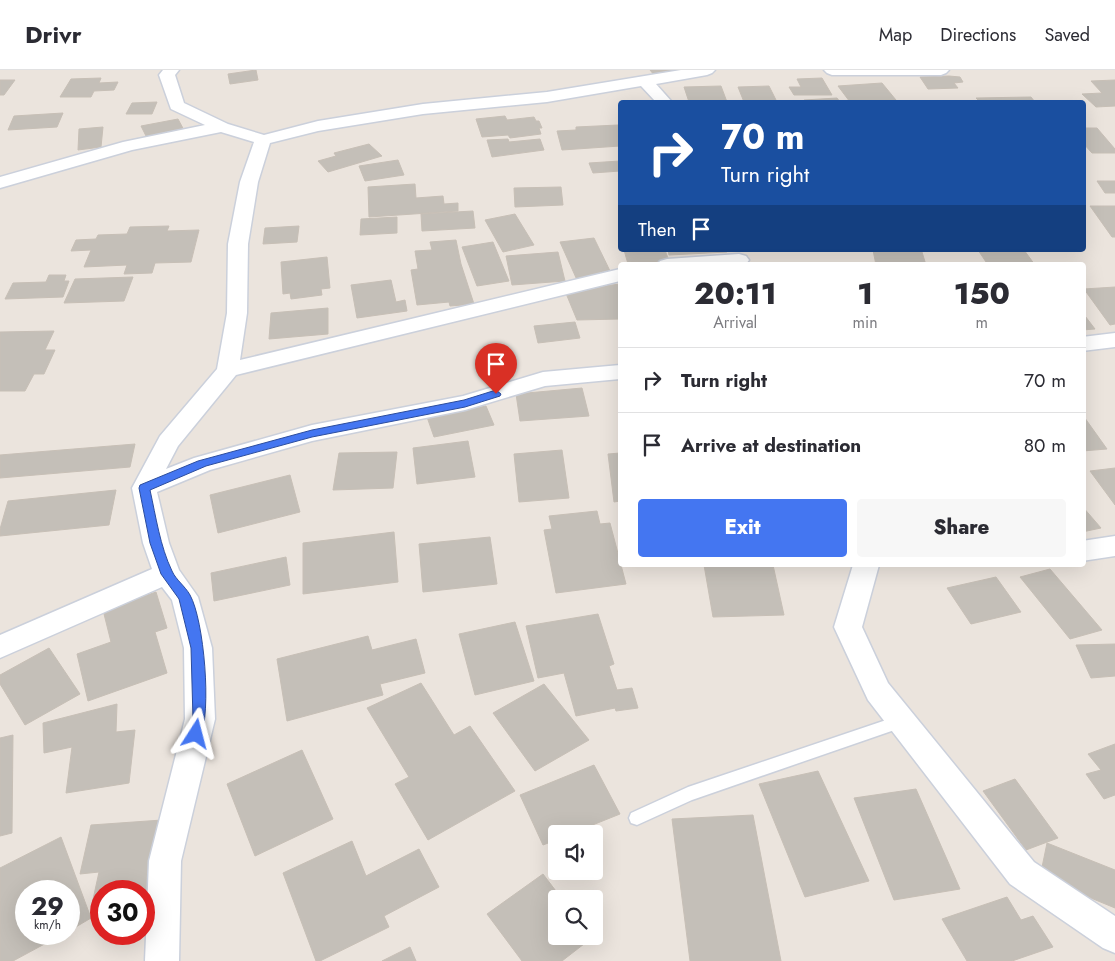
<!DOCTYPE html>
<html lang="en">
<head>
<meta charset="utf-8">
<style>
  :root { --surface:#fff; --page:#f7f7f7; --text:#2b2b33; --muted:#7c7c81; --line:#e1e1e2; --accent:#4476f1 }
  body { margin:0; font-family:Jost,sans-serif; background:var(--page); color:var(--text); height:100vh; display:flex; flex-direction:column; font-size:19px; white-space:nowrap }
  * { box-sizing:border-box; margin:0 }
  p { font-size:16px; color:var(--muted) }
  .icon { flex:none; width:28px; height:28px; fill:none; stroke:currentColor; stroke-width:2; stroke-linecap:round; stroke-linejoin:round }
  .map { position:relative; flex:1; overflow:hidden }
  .details { position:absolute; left:618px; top:192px; width:468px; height:305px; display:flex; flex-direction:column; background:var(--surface); border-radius:5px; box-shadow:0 5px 20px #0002 }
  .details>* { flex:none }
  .guide { position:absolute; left:618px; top:30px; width:468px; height:152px; border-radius:5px; box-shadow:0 5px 20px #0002; background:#1a4fa0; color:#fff; overflow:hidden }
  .tools { position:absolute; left:548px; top:755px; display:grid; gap:10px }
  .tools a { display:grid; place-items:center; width:55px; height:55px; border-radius:5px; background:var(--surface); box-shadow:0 5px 20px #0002; font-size:25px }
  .speed { position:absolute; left:15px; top:810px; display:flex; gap:10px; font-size:25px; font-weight:700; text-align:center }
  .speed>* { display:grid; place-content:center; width:65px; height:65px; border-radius:50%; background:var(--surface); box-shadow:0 5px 20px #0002; line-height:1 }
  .speed small { font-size:12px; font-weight:400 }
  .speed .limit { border:8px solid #d22; background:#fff; color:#111 }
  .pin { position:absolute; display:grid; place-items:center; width:42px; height:42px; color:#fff; margin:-51px -21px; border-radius:50% 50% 50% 0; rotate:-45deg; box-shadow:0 0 5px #0007 }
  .pin .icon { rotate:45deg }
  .me { position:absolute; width:55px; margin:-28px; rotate:9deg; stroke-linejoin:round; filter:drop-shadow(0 0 4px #0008) }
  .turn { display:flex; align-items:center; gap:18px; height:105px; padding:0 20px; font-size:22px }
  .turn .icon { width:65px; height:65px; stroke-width:2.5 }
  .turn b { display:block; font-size:35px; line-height:42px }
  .then { display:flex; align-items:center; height:48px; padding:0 20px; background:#0003; gap:10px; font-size:19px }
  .eta { display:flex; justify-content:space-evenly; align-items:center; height:85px; text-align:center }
  .eta b { font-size:30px; font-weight:800; line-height:35px }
  .cta { display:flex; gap:10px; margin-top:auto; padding:10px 20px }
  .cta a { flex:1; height:58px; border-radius:5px; background:var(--accent); color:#fff; font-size:20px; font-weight:800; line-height:58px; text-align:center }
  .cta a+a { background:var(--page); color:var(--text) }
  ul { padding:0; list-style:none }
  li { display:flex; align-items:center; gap:15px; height:65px; padding:0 20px; border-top:1px solid var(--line) }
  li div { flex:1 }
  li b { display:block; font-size:19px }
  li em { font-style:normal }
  header { display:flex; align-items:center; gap:30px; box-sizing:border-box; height:70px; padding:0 25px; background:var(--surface); border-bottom:1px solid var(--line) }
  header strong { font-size:24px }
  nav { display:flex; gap:28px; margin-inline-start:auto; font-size:18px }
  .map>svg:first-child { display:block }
  .building { fill:#c4bfb8; stroke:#c7bfb6 }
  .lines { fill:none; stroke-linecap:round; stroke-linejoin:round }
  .lane-casing { stroke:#cbd0db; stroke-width:3 }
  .street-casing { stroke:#cbd0db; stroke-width:3 }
  .lane { fill:#fff; fill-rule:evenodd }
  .street { fill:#fff; fill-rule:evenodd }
  .route { fill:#4476f1; stroke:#2c4d9d }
</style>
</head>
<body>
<header>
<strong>Drivr</strong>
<nav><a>Map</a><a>Directions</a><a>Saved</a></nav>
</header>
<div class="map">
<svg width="1115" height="891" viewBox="0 0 1115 891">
  <rect width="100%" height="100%" fill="#ebe4dd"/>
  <path class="building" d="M256,0L258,10L230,14L228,4Z
    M650,0H676L678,2L654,5Z
    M949,6L960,7L963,12L954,13L958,18L928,19L920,7Z
    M101,8L99,13L118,12L114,20L94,21L91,27H60L71,9Z
    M822,8L832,25H794L789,17H801L797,9Z
    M0,10H15L4,25H0Z
    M1115,10V36L1096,37L1082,24L1102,23L1091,11Z
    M882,13L896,30L850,32L838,16Z
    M721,16L727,32H689L684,17Z
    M769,16L777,32H744L738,17Z
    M1031,27L1035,32H980L976,28Z
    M837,28L840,32H805L804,30Z
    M157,32L152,44H126L132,33Z
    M63,43L57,57L8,60L14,46Z
    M505,46L507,50L534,47L536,51H539L542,58H539L541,64L510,68L508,65L482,67L476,49Z
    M178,49L185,62L148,70L141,56Z
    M618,55L620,76L562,80L557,61L576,60V57Z
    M103,57L101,77L78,80L79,59Z
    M1082,58H1097L1115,79V83H1092L1082,72Z
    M508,69L509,72L540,69L544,80L492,87L487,70Z
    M369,74L382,86L328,102L318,91L336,86L334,83Z
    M398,90L404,105L365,111L359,96Z
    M620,91V101L593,103L589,93Z
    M1097,111H1115V123H1105Z
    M415,114L416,128L443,126L444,134L458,133V141L369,147L368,117Z
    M561,117L563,135L515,137L514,118Z
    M1090,136H1115V167H1112Z
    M473,141L475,158L422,161L421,144Z
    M515,144L534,175L503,182L485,150Z
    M397,147V163L360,165L361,149Z
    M169,156L167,161L199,160L191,192L155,193L152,203L124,204L127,195L84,197L91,180L71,181L76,170L96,169L98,165L127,164L130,157Z
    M299,156L297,172L263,174L265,158Z
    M594,168L612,205L577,210L560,172Z
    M456,170L461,194L474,234L450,236L449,232L417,235L411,200L418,199L415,181L432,180L430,172Z
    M493,172L509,211L477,216L462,177Z
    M624,180H665L669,191L628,194Z
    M668,180H727V182L669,185Z
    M873,180L922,182L926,195H876Z
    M978,180H1024L1035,195H988Z
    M558,182L565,211L512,215L506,186Z
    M327,187L330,218L321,219L322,225L291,229L290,223L283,224L281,192Z
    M49,205H66L64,211H69L63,227L5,229L13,213L46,212Z
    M133,207L124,231L64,233L75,209Z
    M391,210L396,232L405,230L407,241L357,248L351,215Z
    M620,214V249L577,250L565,221Z
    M1115,217V254L1110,255L1084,219Z
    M328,238V264L269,269L271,243Z
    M1082,242L1095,259L1082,260Z
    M575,252L580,268L538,273L534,256Z
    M54,261L45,280H55L44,304H34L25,321H0V262Z
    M582,318L589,346L520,351L516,324Z
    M486,336L494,355L434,367L427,347Z
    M1082,344L1107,379L1082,381Z
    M468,371L475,407L417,414L413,378Z
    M135,374L130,397L0,408V385Z
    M562,380L569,428L519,432L514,384Z
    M397,382L393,418L333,420L339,383Z
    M620,383V431L614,432L608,384Z
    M1115,398V435L1090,401Z
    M290,405L300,442L218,463L210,425Z
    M116,420L109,455L0,466V459L8,431Z
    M1082,436L1101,458L1082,462Z
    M597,441L600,454L610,453L626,514L556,523L544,460L552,459L549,446Z
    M394,462L398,512L303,524V473Z
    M490,467L497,514L423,522L419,474Z
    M286,487L290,515L214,531L211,503Z
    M704,495H773L784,545L713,547Z
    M1050,499L1102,560L1070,569L1020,507Z
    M996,507L1021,542L971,554L947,518Z
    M156,522L167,558L155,562L167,603L88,631L77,584L111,572L103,540Z
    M598,544L614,594L609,596L617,620L632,618L638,638L616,641L615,638L576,646L564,603L538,608L526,556Z
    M515,552L534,611L475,625L459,564Z
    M368,566L372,580L416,569L425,603L380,614L383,625L287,651L277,589Z
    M1115,574V606L1091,608L1076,575Z
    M49,578L80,624L25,655L0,614V605Z
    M421,613L454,665L470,656L515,721L428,770L395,714L409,707L367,638Z
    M544,614L589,670L535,701L493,643Z
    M117,634L116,662L135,660L129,713L66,723L72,677L44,683L43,653Z
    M13,665L12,763L0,766V668Z
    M1115,674V725L1104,729L1086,704L1101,700L1088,684Z
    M302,680L333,749L255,786L227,714Z
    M594,695L620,744L570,764H556V770L543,775L520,725Z
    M818,701L869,811L805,827L759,714Z
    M1015,709L1058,768L1026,780L983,721Z
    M916,719L960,819L894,830L854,728Z
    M753,745L781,891H690L672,749Z
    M162,750L147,830H144V821H101V834H92L99,802L80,804L91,755Z
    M61,767L91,848L69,861V821H26V864H63L13,891H0V798Z
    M352,771L366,806L419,779L439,817L384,846L389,857L320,891H316L283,803Z
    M1047,773L1115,800V838L1040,807Z
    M543,804L562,829H556V866L593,867L562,891H522L487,844Z
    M1007,827L1021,850L1033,846L1053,877L1012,891H967L942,849Z
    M410,877L416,891H382Z"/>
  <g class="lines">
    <g class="lane-casing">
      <path id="lane" d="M901,645L906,646L908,651L906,656L692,730L637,755L631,753L629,748L631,743L688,717Z"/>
    </g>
    <g class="street-casing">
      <path id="street" d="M163,0H179L175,5L184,33L228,54L264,65L318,51L423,34L547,22L681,0H715L712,3L707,5L656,14L672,32H656L641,16L547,32L423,44L318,61L270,73L258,112L248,174L247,243L240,290L620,199V211L236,305L178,376L166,399L194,388L312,355L463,326L543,302L620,295V309L545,316L465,340L312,371L210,400L157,422L169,473L179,500L198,527L212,578L215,649L181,791L179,891H145L149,791L185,649L184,578L172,530L162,517L0,588V565L152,499L143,473L132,418L160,366L217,299L227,243L228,174L240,112L254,72L221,62L132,80L0,118V107L123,72L205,55L171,39L159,5Z
        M824,0H949L946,3L941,5H832L827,3Z
        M739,184L746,186L749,190L746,194L657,195L660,191L667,189Z
        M1115,263V277L1082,281V267Z
        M1115,466V486L1082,491V471Z
        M853,495H879L862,557L888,613L1034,792L1115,846V883L1103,878L1010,814L868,630L834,557Z"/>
    </g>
    <use href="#lane" class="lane"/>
    <use href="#street" class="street"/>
  </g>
  <path class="route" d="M496,320L501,324L500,326L465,337L312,367L206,396L150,420C156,447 160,476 172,501C176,510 185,516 190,525C204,550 212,642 200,668L196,669L191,668L189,664L193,649L191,578L179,529L161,504L150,473L139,418L140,415L198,391L312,360L464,330Z"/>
</svg>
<div class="tools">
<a><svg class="icon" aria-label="sound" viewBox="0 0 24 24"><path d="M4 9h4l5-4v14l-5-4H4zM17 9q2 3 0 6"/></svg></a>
<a><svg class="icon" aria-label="search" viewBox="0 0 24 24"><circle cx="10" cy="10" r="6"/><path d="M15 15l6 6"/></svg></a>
</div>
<div class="speed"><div>29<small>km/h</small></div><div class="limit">30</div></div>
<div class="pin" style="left:496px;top:324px;background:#d93025"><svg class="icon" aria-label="arrive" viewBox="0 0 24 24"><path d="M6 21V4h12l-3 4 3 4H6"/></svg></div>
<svg class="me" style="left:196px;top:664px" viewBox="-20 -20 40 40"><path d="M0-17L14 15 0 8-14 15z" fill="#4476f1" stroke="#fff" stroke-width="4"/></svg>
<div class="guide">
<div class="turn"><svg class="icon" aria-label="right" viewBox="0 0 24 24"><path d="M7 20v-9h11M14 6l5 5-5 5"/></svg><div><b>70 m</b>Turn right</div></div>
<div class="then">Then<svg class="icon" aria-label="arrive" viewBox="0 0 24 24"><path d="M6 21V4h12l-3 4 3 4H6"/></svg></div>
</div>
<section class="details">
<div class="eta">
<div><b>20:11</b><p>Arrival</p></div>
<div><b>1</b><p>min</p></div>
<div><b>150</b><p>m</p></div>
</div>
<ul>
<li><svg class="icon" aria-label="right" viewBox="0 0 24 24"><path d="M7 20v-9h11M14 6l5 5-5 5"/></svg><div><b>Turn right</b></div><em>70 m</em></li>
<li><svg class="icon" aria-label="arrive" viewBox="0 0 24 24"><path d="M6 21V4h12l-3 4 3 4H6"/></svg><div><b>Arrive at destination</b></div><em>80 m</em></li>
</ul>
<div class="cta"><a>Exit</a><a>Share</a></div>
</section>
</div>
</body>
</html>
